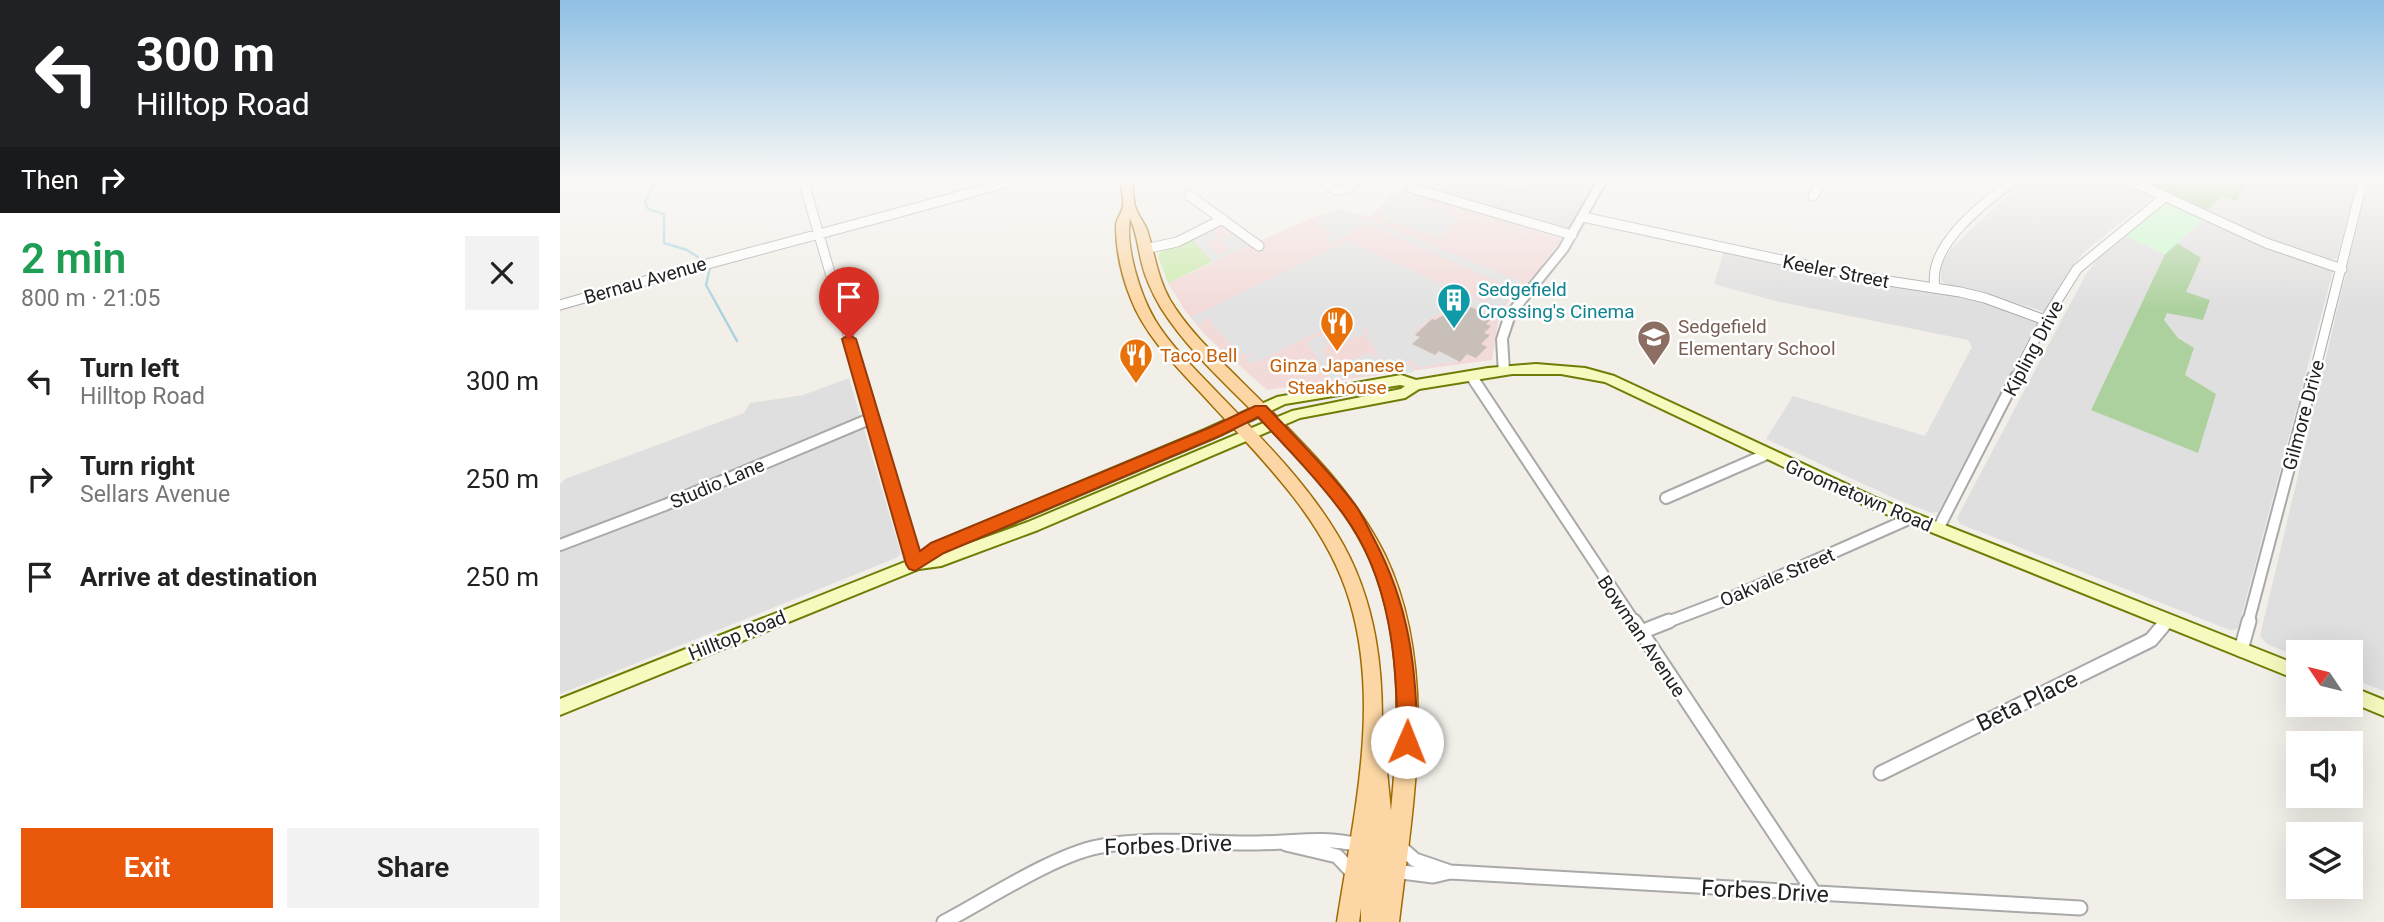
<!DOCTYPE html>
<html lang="en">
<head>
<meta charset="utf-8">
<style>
  :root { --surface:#fff; --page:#f2f2f2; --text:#222; --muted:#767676; --accent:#ea580c }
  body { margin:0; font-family:Roboto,sans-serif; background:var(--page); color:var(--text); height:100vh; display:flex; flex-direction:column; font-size:26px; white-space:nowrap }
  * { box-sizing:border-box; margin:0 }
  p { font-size:23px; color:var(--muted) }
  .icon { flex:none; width:38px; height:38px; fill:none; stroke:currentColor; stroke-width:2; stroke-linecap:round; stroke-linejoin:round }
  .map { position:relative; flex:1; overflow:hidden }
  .sheet { display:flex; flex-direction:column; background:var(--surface); width:560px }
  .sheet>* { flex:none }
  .guide { background:#202124; color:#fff; overflow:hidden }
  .needle { width:46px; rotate:305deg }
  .buttons { position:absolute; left:1726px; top:640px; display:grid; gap:14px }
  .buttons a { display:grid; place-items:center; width:77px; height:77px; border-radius:0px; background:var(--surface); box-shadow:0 7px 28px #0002; font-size:35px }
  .pin { position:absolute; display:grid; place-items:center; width:60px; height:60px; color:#fff; margin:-72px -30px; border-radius:50% 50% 50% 0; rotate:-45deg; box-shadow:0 0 7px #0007 }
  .pin .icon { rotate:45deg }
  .me { position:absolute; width:77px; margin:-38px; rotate:1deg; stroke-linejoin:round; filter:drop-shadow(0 0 5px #0008) }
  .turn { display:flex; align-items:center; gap:24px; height:147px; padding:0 21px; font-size:32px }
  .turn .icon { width:91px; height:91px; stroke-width:2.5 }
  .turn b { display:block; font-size:49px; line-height:60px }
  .then { display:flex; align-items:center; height:66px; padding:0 21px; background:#0003; gap:14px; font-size:26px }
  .round { display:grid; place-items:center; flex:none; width:74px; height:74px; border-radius:0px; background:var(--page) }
  .headline { display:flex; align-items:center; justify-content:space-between; height:119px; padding:0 21px }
  h1 { font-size:42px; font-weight:600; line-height:52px; color:#1e9e55 }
  .primary-button { display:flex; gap:14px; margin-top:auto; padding:14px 21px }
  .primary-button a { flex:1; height:80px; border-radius:0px; background:var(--accent); color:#fff; font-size:28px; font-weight:600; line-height:80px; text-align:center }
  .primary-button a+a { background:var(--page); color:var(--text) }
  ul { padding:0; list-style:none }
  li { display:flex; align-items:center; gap:21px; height:98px; padding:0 21px }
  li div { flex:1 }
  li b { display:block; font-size:26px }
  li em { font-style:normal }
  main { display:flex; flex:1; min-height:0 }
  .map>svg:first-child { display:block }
  .residential { fill:#e0dfdf }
  .commercial { fill:#f2dad9 }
  .grass { fill:#cdebb0 }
  .forest { fill:#add19e }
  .park { fill:#c8facc }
  .parking { fill:#e2e2e2 }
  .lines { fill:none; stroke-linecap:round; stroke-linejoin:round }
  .stream { stroke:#aad3df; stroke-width:2.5 }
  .building { fill:#c7bfb8 }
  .minor-far2-casing { stroke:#a9a9a9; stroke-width:11 }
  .minor-far1-casing { stroke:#a9a9a9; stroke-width:14 }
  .minor-casing { stroke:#a9a9a9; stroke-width:17 }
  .tertiary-casing { stroke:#a9a9a9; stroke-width:4 }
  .secondary-casing { stroke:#707d05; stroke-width:4 }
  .primary-casing { stroke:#a06b00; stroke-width:3 }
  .minor-far2 { stroke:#fff; stroke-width:9 }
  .minor-far1 { stroke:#fff; stroke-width:10 }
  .minor { stroke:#fff; stroke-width:13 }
  .tertiary { fill:#fff; fill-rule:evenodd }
  .secondary { fill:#f7fabf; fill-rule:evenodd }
  .primary { fill:#fcd6a4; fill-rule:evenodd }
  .route { fill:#ea580c; stroke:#983908; stroke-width:2 }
  .labels { text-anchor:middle; stroke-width:5; stroke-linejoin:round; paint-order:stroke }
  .street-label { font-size:19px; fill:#222; stroke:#fff }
  .culture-label { font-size:19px; fill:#0d838f; stroke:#fff; text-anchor:start }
  .education-label { font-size:19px; fill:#785e54; stroke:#fff; text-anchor:start }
  .food-label { font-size:19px; fill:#c56008; stroke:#fff; text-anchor:start }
  .near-street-label { font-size:23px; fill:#222; stroke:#fff }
</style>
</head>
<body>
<main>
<section class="sheet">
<div class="guide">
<div class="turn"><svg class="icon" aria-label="left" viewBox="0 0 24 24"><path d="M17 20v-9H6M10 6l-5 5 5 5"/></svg><div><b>300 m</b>Hilltop Road</div></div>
<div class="then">Then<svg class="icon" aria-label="right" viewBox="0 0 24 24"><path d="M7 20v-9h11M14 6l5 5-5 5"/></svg></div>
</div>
<div class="headline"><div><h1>2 min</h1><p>800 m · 21:05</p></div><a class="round"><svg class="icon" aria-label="close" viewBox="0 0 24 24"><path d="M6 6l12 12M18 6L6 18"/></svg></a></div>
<ul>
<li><svg class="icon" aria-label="left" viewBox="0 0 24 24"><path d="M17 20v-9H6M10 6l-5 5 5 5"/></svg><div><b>Turn left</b><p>Hilltop Road</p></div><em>300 m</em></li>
<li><svg class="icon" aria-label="right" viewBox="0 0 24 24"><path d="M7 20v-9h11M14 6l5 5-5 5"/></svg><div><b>Turn right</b><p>Sellars Avenue</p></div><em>250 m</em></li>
<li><svg class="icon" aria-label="arrive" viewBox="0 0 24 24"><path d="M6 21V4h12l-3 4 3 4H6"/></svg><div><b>Arrive at destination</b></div><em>250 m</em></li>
</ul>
<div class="primary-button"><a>Exit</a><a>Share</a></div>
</section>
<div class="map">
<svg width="1824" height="922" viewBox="0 0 1824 922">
  <rect width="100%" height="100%" fill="#f2efe9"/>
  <path class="residential" d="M843,180H928L960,189L966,180H1035L1010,227L1003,229L841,182Z
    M1463,180H1562L1592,193L1593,197L1525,251L1511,268L1485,312L1435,296L1387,285L1381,281V266L1390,250Z
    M1688,180H1797L1777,258L1770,259L1708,239L1646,211L1662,197L1677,201Z
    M1808,180H1824V691L1790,678V653H1738V657L1707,644L1700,636Z
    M1645,218L1768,266L1773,271L1678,629L1670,630L1400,524L1397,518L1526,274L1538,259L1566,236L1605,254L1531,410L1624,375L1634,348L1618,338L1604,320L1607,313L1626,292L1640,258L1617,243Z
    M1164,251L1311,283L1404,296L1478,322L1378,512L1372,513L1338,500L1206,439L1233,396L1365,436L1412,347L1408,340L1215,301L1154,284Z
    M289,378L341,554L336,558L0,694V484L5,479L184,413L190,403L243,395Z"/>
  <path class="commercial" d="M838,188L1002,239L978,271L948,302L939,317L932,360L707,390L648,338L626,312L608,283L652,263L632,239L658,226L663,225L690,245L745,221L778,209L811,217Z"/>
  <path class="grass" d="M632,239L652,262L608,283L598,256L601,251Z"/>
  <path class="forest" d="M1598,180H1688L1677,201L1662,197L1646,211L1590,185Z
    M1617,243L1641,258L1626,292L1650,300L1643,320L1607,313L1604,320L1618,338L1634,348L1625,375L1656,394L1638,453L1531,410L1605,254Z"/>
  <path class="park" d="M1608,202L1645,218L1605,254L1566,236L1604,203Z"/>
  <path class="parking" d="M843,197L890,211L888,214L898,217L880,238L871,235L874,231L869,234L825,220L822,212L834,200Z
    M779,212L810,220L960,281V286L939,310L925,312L904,302L871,318L853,334L858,337L852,344L875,356L880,352L898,361L857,368L850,359L847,361L854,372L840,373L834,366L830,370L822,359L817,362L823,369L815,374L791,376L783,363L811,353L814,357L819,355L805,334L809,330L805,326L804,335L772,345L768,339L765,340L768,346L761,350L774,370L783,369L788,376L771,380L747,342L760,335L765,336L762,330L692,364L686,358L697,353L682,355L653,326L650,317L638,325L630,316L638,314L787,241L925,303L945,285L806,223L773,244L766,239L773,235L755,221Z
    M649,231L658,238L647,244L658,255L671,250L659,240L672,233L688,246L653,262L633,239Z"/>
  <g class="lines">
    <path class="stream" d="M97,180L85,202L88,209L104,214V243L127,250L138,257
      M150,268L146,285L177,341"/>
  </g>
  <path class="building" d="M904,304L933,317L926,324L931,326L924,333L930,335L921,344L927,347L916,358L907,354L900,362L879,351L875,355L852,344L860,337L855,335L872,319L875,320Z"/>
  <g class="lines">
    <g class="minor-far2-casing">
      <path id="minor-far2" d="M243,180L301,379
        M772,180L769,186L778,191L790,187L791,182L788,180
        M1569,180L1706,243L1782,269
        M851,188L1012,235
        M630,196L699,246
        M1253,196L1263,180
        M1023,217L1296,276L1400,292L1425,298L1485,320
        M585,249L617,242L663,219
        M1375,287C1367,245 1424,203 1454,180
        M0,305C151,261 304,224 455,180
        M911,376L913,379
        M1455,379L1485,320L1517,269L1606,196
        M1753,379L1803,180"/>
    </g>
    <g class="minor-far1-casing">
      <path id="minor-far1" d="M301,377L355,564
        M912,377L1075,623
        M1106,498L1207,454
        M1378,529L1456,377
        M0,545L105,505L312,418
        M1105,623L1173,597L1351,518
        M1688,623L1753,377"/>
    </g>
    <g class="minor-casing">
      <path id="minor" d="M1074,621L1255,894
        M1081,632L1109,621
        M1681,650L1689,621
        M1321,773L1591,640L1607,621
        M726,844L777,856L794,874
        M838,845L855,860L890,872
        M834,871L873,876L890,872L1520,908
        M384,922C426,900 493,856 537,847C586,837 647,843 697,843C731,843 765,836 798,845"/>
    </g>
    <g class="tertiary-casing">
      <path id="tertiary" d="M1038,180H1047L1007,251L955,315L947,339L949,371L947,374H939L937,339L945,314L999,248Z"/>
    </g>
    <g class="secondary-casing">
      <path id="secondary" d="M976,364L1025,368L1054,376L1314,497L1738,665V680L1304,505L1045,382L1001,374H952L859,389L845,398L740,418L478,530L381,566L359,569L0,715V699L350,560L372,544L644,430L717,397L841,375L856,380L928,368ZM840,385L845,386L841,389L732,411L468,522L380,554L654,438L725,404Z
        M1790,686L1824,700V716L1790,702Z"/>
    </g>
    <g class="primary-casing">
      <path id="primary" d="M560,180H572C573,188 573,198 575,206C577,214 584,222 587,230C595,254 597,277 610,300C628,330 655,355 680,380C733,433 791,486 825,555C879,668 853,803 839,922H801V908L799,922H777C793,818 821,706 790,602C765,517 697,455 640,392C614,364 585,335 571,299C562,277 556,250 556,226C556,218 562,214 563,206C564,198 561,188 560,180ZM570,218C577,233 578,249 582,264C586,280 593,294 601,308C630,354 674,391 711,430C748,468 788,510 810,560C844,639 839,727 831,811L826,761L821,753C825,677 818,601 777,534C744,479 697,434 653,388C633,367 610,345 595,320C580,295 565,247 570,218Z"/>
    </g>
    <use href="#minor-far2" class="minor-far2"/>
    <use href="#minor-far1" class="minor-far1"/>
    <use href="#minor" class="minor"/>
    <use href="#tertiary" class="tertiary"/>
    <use href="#secondary" class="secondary"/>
    <use href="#primary" class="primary"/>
  </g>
  <linearGradient id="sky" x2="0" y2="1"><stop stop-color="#8fc0e4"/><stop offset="0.58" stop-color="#f9f8f5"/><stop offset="1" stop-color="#f9f8f5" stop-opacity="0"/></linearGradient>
  <rect width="1824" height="309" fill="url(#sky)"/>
  <path class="route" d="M289,335L296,339L360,551L371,543L651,427L695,406H706C736,438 769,470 796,506C803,516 808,528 814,539C849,605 857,668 857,742L854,748L847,751L840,748L837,742C838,665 831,579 784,515C758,480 728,449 698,417L662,435L384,553L355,571L349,569L346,564L282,339Z"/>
  <defs>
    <g id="building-pin" transform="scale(1.75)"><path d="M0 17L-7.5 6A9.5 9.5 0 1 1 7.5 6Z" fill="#0f9aa8" stroke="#fff"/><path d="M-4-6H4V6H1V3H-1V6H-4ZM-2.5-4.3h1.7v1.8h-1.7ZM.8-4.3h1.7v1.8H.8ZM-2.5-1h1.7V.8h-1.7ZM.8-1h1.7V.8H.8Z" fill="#fff"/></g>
    <g id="restaurant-pin" transform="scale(1.75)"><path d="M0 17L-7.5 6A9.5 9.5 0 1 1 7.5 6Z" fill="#e8710a" stroke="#fff"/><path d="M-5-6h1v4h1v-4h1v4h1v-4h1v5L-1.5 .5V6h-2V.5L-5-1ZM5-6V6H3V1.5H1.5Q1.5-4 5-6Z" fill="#fff"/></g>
    <g id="school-pin" transform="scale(1.75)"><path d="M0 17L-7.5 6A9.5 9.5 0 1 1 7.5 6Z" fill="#8d6e63" stroke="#fff"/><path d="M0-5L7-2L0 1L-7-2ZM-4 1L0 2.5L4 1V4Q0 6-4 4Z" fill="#fff"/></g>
  </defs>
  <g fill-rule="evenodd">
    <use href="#building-pin" x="894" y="300"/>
    <use href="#restaurant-pin" x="777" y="323"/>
    <use href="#school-pin" x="1094" y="337"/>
    <use href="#restaurant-pin" x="576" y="355"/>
  </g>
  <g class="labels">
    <g class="street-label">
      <text transform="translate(1276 271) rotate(11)" y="7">Keeler Street</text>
      <text transform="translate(85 280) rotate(-16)" y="7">Bernau Avenue</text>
      <text transform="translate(1473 348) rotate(-62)" y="7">Kipling Drive</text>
      <text transform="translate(1743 415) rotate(-75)" y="7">Gilmore Drive</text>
      <text transform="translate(157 483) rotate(-23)" y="7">Studio Lane</text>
      <text transform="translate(1299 495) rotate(23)" y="7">Groometown Road</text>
      <text transform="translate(1217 577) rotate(-23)" y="7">Oakvale Street</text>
      <text transform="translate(177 635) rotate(-22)" y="7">Hilltop Road</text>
      <text transform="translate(1082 636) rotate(56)" y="7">Bowman Avenue</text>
    </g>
    <g class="culture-label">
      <text x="918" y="296">Sedgefield<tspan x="918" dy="22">Crossing's Cinema</tspan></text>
    </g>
    <g class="education-label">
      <text x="1118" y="333">Sedgefield<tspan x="1118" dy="22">Elementary School</tspan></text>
    </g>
    <g class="food-label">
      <text x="600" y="362">Taco Bell</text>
      <text x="777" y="372" text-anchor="middle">Ginza Japanese<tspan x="777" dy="22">Steakhouse</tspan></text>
    </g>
    <g class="near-street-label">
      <text transform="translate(1467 701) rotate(-26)" y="8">Beta Place</text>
      <text transform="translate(608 845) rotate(-2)" y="8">Forbes Drive</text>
      <text transform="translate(1205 891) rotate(3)" y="8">Forbes Drive</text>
    </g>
  </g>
</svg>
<div class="buttons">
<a><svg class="needle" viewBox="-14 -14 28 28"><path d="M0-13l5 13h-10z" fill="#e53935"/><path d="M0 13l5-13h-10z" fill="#767676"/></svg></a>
<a><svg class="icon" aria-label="sound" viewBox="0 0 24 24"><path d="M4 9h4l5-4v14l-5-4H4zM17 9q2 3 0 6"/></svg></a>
<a><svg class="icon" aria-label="layers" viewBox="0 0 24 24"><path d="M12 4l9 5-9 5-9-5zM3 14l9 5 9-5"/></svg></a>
</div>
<div class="pin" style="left:289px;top:339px;background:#d93025"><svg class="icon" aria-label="arrive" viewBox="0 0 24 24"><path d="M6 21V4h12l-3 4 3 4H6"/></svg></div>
<svg class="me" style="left:847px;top:742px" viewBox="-20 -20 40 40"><circle r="19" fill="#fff"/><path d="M0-13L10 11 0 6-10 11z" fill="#ea580c"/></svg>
</div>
</main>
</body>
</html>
